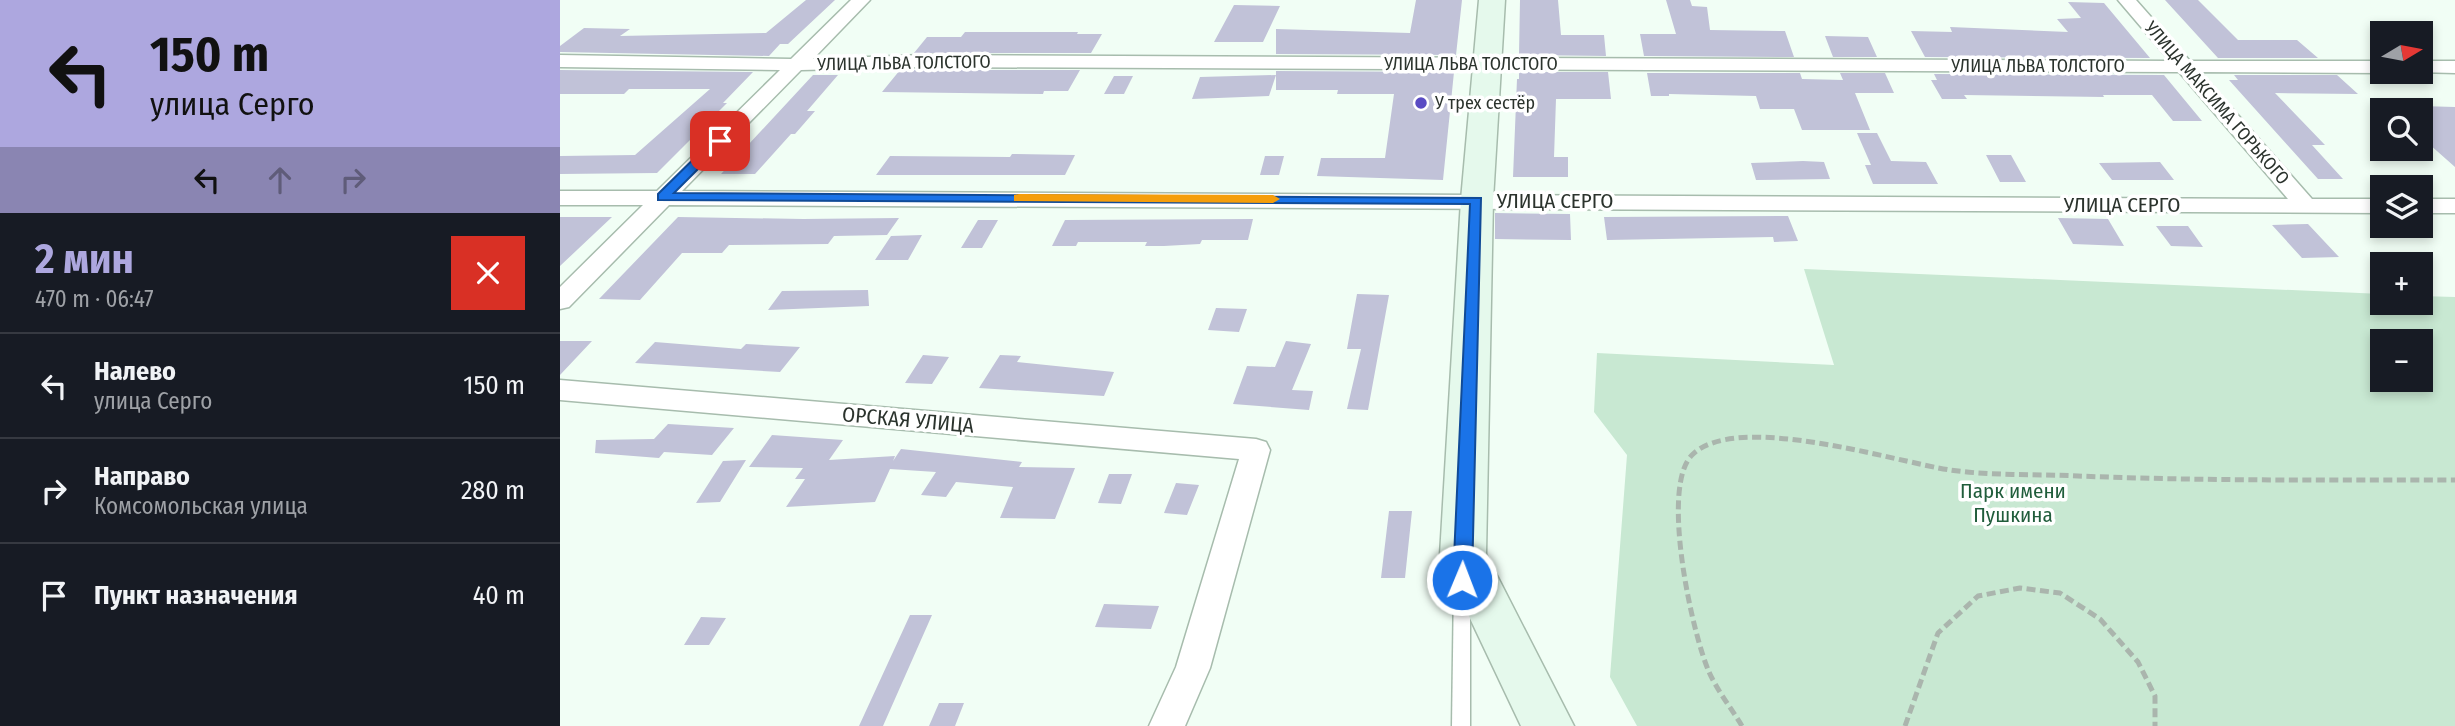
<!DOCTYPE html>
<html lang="ru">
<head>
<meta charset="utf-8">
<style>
  :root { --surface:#171b24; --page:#20242c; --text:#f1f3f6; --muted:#9ea1a6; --line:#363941; --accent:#ada7df }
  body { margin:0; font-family:"Fira Sans Condensed",sans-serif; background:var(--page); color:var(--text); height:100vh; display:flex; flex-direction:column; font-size:26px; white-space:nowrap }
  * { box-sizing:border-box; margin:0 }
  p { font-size:23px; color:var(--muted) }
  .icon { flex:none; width:38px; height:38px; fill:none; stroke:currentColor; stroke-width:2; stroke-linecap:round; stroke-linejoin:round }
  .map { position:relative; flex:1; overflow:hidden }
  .details { display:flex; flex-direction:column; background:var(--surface); width:560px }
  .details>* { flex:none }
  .hud { background:#ada7df; color:#111; overflow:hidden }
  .needle { width:46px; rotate:80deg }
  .controls { position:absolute; left:1810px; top:21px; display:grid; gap:14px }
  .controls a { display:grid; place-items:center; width:63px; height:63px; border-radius:0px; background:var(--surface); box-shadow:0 4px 10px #0003; font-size:35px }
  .pin { position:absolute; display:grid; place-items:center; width:60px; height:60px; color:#fff; margin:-30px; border-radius:14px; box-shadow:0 4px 10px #0006 }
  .me { position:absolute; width:77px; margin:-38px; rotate:1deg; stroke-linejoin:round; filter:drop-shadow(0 0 5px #0008) }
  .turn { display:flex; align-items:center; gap:24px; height:147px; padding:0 35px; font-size:32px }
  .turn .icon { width:91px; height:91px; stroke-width:2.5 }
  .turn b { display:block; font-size:49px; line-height:60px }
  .lanes { display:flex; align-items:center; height:66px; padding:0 35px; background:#0003; justify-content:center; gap:35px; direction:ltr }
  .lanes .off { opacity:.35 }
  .round { display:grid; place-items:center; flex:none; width:74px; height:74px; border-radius:0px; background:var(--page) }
  .headline { display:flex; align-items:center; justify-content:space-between; height:119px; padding:0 35px }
  h1 { font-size:42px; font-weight:700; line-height:52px; color:var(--accent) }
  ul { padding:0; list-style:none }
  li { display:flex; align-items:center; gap:21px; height:105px; padding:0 35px; border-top:2px solid var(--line) }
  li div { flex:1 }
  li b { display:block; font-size:26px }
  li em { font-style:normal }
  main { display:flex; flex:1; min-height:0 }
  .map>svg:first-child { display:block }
  .green { fill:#c8e8d2; fill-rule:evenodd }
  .building { fill:#c1c2d8 }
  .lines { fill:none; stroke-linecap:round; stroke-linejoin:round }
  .lane-casing { stroke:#a7bcad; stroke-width:3 }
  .street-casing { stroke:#a7bcad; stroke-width:3 }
  .secondary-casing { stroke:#a7bcad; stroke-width:3 }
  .path { stroke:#aab5ad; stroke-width:5; stroke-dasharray:9 4.5; stroke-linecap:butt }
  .lane { fill:#fff; fill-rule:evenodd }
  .street { fill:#fff; fill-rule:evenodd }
  .secondary { fill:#e5f9ec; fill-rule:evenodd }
  .route { fill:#1a73e8; stroke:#114b97; stroke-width:2 }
  .slow { fill:#f59e0b }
  .poi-dot { fill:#594bc3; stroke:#fff; stroke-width:2.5 }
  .labels { text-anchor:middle; stroke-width:7; stroke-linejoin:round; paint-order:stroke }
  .far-street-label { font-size:18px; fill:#2b332d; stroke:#fff }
  .far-poi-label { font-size:18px; fill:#2b332d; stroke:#fff; text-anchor:start }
  .street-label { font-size:21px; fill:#2b332d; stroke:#fff }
  .park-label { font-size:21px; fill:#205d3b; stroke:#fff }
</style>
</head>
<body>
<main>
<section class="details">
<div class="hud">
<div class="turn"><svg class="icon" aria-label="left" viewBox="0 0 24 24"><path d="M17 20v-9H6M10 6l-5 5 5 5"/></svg><div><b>150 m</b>улица Серго</div></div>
<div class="lanes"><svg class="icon" aria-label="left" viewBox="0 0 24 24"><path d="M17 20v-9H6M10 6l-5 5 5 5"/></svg><svg class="icon off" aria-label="ahead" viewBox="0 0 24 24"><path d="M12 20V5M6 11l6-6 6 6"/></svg><svg class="icon off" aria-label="right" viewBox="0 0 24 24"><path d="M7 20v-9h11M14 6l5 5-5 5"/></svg></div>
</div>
<div class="headline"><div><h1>2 мин</h1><p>470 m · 06:47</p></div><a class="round" style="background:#d93025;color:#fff"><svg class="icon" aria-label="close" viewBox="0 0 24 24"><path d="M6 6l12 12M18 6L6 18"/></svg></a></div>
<ul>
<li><svg class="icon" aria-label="left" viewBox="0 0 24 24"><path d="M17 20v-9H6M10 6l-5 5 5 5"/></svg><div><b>Налево</b><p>улица Серго</p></div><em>150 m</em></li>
<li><svg class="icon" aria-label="right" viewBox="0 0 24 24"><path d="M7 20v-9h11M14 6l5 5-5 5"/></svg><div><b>Направо</b><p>Комсомольская улица</p></div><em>280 m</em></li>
<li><svg class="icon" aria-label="arrive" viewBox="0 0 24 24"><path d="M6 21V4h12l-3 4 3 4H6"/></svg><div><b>Пункт назначения</b></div><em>40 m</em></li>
</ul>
</section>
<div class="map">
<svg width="1895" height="726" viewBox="0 0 1895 726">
  <rect width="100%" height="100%" fill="#f1fef5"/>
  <path class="green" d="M1244,269L1822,294V303H1860V296L1895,297V726H1077L1050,677L1067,455L1034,412L1037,353L1274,365ZM1822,341H1860V380H1822Z"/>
  <path class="building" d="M246,0H275L228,44H220L209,56L0,52V46L24,28L70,29L60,36L206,33Z
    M856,0H902L896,55L716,54V29L850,33Z
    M960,0H998L1001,35H1044L1046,56L959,55Z
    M1106,0H1130L1132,6L1147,7L1150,30L1225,31L1234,57L1084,56L1080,34H1116Z
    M1605,0H1638L1678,40H1737L1758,58H1658Z
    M1508,2L1544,3L1590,58L1365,57L1351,31L1392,32L1390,27L1508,32L1497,19L1521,18Z
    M674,5L720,6L703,42H654Z
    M405,32H518L517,34H542L531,53H354L367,37H401Z
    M1265,36L1308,37L1317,57H1273Z
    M0,70L193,72L163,103H167L97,173L0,174V156L75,155L150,89H69L64,94H0Z
    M340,70H520L508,91H484L483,94L322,92Z
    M716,71L894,72L883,180L757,176L761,158H825L834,94H777L778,90H716V75L709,96L632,99L640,77L716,75Z
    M959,72H1048L1051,99H996L994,157H1008V177H953L957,79H959Z
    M1087,73H1240L1242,79L1283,80L1280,73H1325L1334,93H1295L1310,130H1242L1234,109H1200L1196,96L1109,94V96H1091Z
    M1374,74L1604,75L1642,121H1613L1592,95H1543L1544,97L1404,95L1407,99H1382L1371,80H1377Z
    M253,75H278L247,111H255L235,134H231L195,174H161Z
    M1674,75H1777L1798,94L1715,93L1765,145H1752L1783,179H1758L1669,80H1678Z
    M554,76H573L564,94H544Z
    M1860,106L1895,107V167L1860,136Z
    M1297,133H1317L1331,161L1366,162L1378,184H1313L1305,165H1311Z
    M452,154L515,155L505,175H316L330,156L450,157Z
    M1426,155H1451L1466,182H1440Z
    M705,156H724L719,175H700Z
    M1243,161L1264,162L1270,179L1196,180L1191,163Z
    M1600,162L1614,180H1552L1539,163Z
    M935,213L1010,214L1011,240L935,239Z
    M1228,216L1238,241L1214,242L1213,237L1047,240L1044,217Z
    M0,217H52L0,266Z
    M118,217L243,219L339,218L327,235L274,236L268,244L169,245L162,253H122L80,300L39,299Z
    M1498,218L1548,219L1564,246L1513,244Z
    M693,219L688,240H642L640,244L604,246H585L587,242H518L516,246H492L505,220Z
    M418,220H438L422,248H401Z
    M1748,224L1779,257L1742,258L1712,225Z
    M1596,226H1628L1643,247L1611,246Z
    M362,235L348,260H315L331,236Z
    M308,290L309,306L208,310L222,291Z
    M797,294L829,295L808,410L787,409L801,349H787Z
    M656,308L687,309L679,332L648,330Z
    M0,341H32L0,375Z
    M726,341L751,344L732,390L753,391L749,410L673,404L687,366L715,367Z
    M95,342L181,349L186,344L240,347L220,372L75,363Z
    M363,355L389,357L372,384L345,383Z
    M440,355L461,356L457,362L554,372L544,396L419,388Z
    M108,424L174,428L152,455L104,452L99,458L35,453L36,440L94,439Z
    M212,435L283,440L269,460L335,456L333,461L341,449L462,462L459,467L515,468L495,519L440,518L453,487L396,482L386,497L361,495L376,472L330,469L315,502L226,507L245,479H235L243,468L189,467Z
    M186,460L160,502L136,503L163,461Z
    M549,474H572L561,504L538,503Z
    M616,483L639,485L627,515L604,513Z
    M829,511H852L845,578H821Z
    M544,604L599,606L591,629L535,627Z
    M350,615H372L323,726H299Z
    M141,617L166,618L149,645H124Z
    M379,703H404L395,726H369Z"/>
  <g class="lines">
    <g class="lane-casing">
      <path id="lane" d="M902,577L908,579L910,584V726H892L894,584L896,579Z"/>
    </g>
    <g class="street-casing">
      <path id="street" d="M291,0H310L253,59L363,55L1610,61L1558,0H1576L1630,61H1822V72H1826L1822,73L1640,72L1752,199H1822V213L109,205L9,307L0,309V287L83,205H0V191H97L220,70L0,67V55L231,59ZM363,67L1619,72L1728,199L122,191L241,70Z
        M1860,61H1895V73L1856,72H1860Z
        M1860,199H1895V213H1860Z
        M0,380L696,439L706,442L710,450L650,668L625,726H589L616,667L679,459L0,400Z"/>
    </g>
    <g class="secondary-casing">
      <path id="secondary" d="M919,0H945L933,200L926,554L1014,726H961L880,555L901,200Z"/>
    </g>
    <path class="path" d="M1182,726C1171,708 1157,690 1149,672C1132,633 1100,487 1132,455C1176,411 1332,461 1390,470C1432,476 1476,474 1518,476C1643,481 1769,480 1895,480
      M1345,726L1378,633L1418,596L1460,588L1500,593L1540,619L1578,662L1595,696V726"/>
    <use href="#lane" class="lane"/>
    <use href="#street" class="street"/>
    <use href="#secondary" class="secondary"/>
  </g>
  <path class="route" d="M160,137L164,138V143L114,193L921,198L912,580L909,586L902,588L896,586L893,580L910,204L98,200V194L155,138Z"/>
  <path class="slow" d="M459,194L713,195L720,199L713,203L454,201V195Z"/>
  <circle class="poi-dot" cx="861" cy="103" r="7"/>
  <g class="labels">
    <g class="far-street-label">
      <text transform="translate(344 63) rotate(-1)" y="6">УЛИЦА ЛЬВА ТОЛСТОГО</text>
      <text x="911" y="70">УЛИЦА ЛЬВА ТОЛСТОГО</text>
      <text x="1478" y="72">УЛИЦА ЛЬВА ТОЛСТОГО</text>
      <text transform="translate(1657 103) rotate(49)" y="6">УЛИЦА МАКСИМА ГОРЬКОГО</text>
    </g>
    <g class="far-poi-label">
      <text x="875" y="109">У трех сестёр</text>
    </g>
    <g class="street-label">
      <text x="995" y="208">УЛИЦА СЕРГО</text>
      <text x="1562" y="212">УЛИЦА СЕРГО</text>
      <text transform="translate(348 420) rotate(5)" y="7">ОРСКАЯ УЛИЦА</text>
    </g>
    <g class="park-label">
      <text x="1453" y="498">Парк имени<tspan x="1453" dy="24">Пушкина</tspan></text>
    </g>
  </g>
</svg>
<div class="controls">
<a><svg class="needle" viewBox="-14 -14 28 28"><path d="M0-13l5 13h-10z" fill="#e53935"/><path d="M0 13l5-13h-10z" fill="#9ea1a6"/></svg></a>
<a><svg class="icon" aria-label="search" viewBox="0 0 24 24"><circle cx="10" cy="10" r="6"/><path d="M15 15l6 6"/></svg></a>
<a><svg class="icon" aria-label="layers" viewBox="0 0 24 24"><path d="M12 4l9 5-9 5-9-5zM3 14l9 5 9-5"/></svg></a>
<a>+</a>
<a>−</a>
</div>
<div class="pin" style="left:160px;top:141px;background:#d93025"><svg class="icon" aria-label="arrive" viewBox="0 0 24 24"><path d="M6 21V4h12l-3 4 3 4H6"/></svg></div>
<svg class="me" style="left:902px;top:580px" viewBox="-20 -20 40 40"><circle r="17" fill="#1a73e8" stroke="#fff" stroke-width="3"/><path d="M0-11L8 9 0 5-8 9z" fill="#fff"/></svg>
</div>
</main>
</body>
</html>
